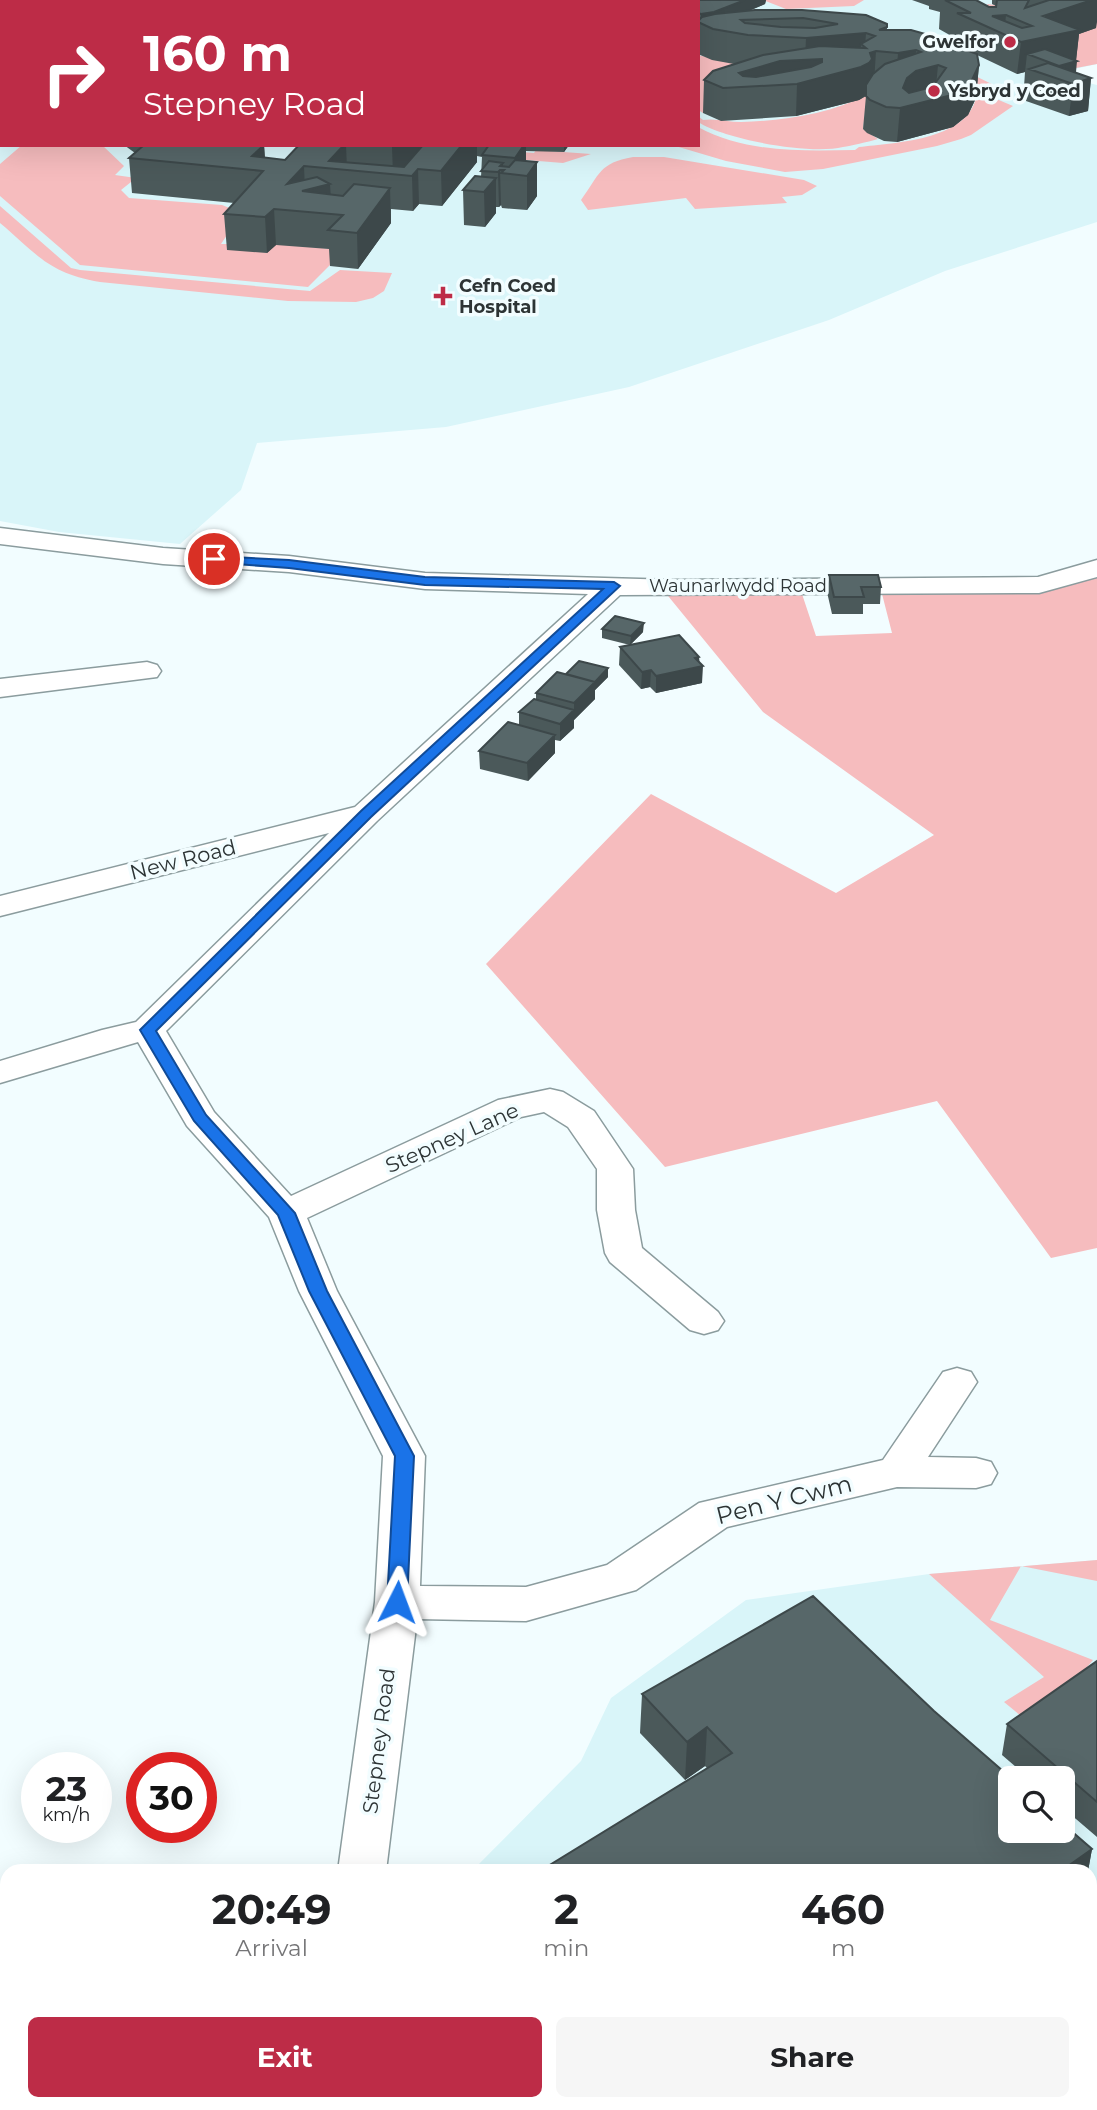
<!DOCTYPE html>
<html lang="en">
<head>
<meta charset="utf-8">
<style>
  :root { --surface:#fff; --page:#f6f6f6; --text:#202124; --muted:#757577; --accent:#bd2c47 }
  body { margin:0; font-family:Montserrat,sans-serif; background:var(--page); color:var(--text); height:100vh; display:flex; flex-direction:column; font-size:26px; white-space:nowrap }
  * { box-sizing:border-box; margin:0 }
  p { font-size:23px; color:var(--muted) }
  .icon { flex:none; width:38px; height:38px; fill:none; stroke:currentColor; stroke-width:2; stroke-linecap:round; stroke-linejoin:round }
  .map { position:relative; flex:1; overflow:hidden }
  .details { position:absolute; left:0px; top:1864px; width:1097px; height:247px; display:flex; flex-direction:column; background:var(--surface); border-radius:21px 21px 0 0; box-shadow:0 7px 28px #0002 }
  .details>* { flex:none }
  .guide { position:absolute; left:0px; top:0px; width:700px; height:147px; box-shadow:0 7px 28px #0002; background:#bd2c47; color:#fff; overflow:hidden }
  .tools { position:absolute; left:998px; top:1766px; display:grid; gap:14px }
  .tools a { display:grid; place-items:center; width:77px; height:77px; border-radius:10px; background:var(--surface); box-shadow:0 7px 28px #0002; font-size:35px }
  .speed { position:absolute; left:21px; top:1752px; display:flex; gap:14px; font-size:35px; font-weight:700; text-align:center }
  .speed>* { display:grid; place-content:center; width:91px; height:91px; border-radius:50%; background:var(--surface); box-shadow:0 7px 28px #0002; line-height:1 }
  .speed small { font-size:18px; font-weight:400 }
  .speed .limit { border:10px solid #d22; background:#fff; color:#111 }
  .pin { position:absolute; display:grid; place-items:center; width:60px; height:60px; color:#fff; margin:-30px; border:4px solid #fff; border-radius:50%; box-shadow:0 2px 7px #0007 }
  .me { position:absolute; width:77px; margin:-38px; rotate:3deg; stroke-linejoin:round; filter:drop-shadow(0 0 5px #0008) }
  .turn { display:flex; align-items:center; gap:24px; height:147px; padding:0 28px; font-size:32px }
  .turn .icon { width:91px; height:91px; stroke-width:2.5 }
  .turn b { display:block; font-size:49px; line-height:60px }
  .eta { display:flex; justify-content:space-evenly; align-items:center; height:119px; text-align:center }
  .eta b { font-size:42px; font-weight:700; line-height:49px }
  .button { display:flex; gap:14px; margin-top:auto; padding:14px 28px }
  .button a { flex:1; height:80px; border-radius:10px; background:var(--accent); color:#fff; font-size:28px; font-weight:700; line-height:80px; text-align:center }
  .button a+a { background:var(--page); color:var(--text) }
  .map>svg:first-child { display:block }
  .built { fill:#d9f5f9; fill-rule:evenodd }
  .green { fill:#f6bcbe }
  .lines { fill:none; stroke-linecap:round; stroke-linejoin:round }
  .street-casing { stroke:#8b9c9e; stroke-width:3 }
  .street { fill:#fff; fill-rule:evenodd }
  .wall { fill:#4b595a }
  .shaded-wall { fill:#3d484a }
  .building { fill:#576769; stroke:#3d484a; stroke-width:2; fill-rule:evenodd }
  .route { fill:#1a73e8; stroke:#114b97; stroke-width:2 }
  .poi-dot { fill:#bd2c47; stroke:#f2fdff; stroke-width:2.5 }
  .labels { text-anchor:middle; stroke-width:7; stroke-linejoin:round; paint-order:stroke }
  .far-poi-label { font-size:18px; font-weight:bold; fill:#2d3435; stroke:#f2fdff; text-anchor:start }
  .far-street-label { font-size:18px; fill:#2d3435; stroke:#f2fdff }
  .street-label { font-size:21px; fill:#2d3435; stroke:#f2fdff }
  .near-street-label { font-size:24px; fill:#2d3435; stroke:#f2fdff }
</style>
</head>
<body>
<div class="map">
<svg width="1097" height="2110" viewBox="0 0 1097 2110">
  <rect width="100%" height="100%" fill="#f2fdff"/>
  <path class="built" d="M175,0H1047L1097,64L1052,74L1097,85V222L945,271L829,320L629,387L446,427L257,443L241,490L180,544L59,532L0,521V6L2,145H698V2H166Z
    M1097,1560V2110H488L485,2104H1090V1871H472L581,1761L611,1698L746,1600L929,1574ZM1010,1778H1062V1830H1010Z"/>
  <path class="green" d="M763,0H864L854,6L786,9Z
    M988,4L1097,22V64L1050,73L983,8Z
    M698,55L746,66L703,113L698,110Z
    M963,70L1002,89L992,94L994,98L1013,106L971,135L961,139L937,146L823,169L785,172L726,161L672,145H698V127C745,153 803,151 855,150L859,147C895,143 966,140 976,98Z
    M867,95L863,129L878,139C867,142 851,146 843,147C810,155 727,140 698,122V116L703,120C716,118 728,122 741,122C782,121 830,114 867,95Z
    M22,145H102L124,166L115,175L136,178L121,190L129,198L222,205L242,213L221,244H276L345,250L308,287L80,265L0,196V164Z
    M497,145L508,151L534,153L536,150L591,154L563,163L514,159Z
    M633,157H664L804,180L817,186L802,195L782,197L787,203L695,209L686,198L588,210L581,200C600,174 599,163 633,157Z
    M0,206L71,268L80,270L310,291L340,270L392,273L384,291L373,298L356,302L288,301L100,282C48,273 38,255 0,223Z
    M1097,576V1248L1051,1258L937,1101L665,1167L486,964L651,794L836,893L934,835L763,712L664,591L800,588L816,636L892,633L881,590Z
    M1097,1560V1581L1021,1566L990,1620L1093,1660L1073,1684L1021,1716L1004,1702L1044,1677L929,1574Z
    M1097,2056V2110H1023L1032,2104H1090V2061Z"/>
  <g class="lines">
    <g class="street-casing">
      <path id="street" d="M0,528L163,548L289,556L425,573L675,580L1038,577L1097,560V577L1039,593L620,595L377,821L166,1031L214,1112L291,1196L498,1100L550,1089L563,1092L594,1111L633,1169L635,1210L642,1248L718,1312L724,1321L718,1330L704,1334L690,1330L610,1262L605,1253L597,1210V1169L568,1127L544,1112L521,1117L307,1218L337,1291L425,1456L420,1586L526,1587L607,1565L699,1503L883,1460L943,1372L957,1368L971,1372L977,1382L928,1457L976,1458L991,1462L997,1473L991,1484L976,1488L897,1487L727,1527L636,1590L526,1621L417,1619L386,1871H338L375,1602L383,1456L299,1291L269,1217L187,1126L138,1042L0,1083V1061L102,1030L136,1022L329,833L0,916V896L355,807L588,594L425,589L289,572L163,564L0,544Z
        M147,662L157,665L161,671L157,677L0,697V679Z
        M402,2104H454L457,2110H405Z"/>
    </g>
    <use href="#street" class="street"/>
  </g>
  <path class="wall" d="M441,0H581V2H439Z
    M691,0H766L765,4L749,11L887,24V30L935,49L967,51L955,45V38L939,29L940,12L929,9V6L912,0H976L989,7H996V6L992,4V0H1097L1096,28L1079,34L1076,60V73L1091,78L1088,111L1069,116L1026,101L1027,88L1024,87L1025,72L1017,74L977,55L979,65L976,98L968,115L953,127L897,142L884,141L867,133L863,129L866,96L859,100L796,116L721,121L703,113L704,80L734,64L712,60L698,54V2Z
    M124,145H264L265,158L285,160L299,145H569L564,152L526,151V161L537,162V196L527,210L502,208L501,205L499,207H496V213L485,227L464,225L463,190L481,177L482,157L477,156V162L442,206L419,204L413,211L391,209V223L358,269L330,266L329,249L276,245L267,253L227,250L224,214L234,203L132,193L129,158L135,153Z
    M829,575L881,587L880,604H863V614H832L827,592Z
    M602,629L643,632L630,645L602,638Z
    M620,647L699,657L702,683L656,693L650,687L641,689L619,665Z
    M566,674L608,677L595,690V699L574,720V728L560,741L555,740V753L528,781L480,769L479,751L519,725V712L536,700V693Z
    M1097,1661V1837L1062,1807V1778H1029L1002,1755L1007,1724Z
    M642,1694L934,1711L1092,1849L1088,1871H540L707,1768L705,1766L685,1780L640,1733Z
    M702,2104H768L758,2110H707Z
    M773,2104H858V2110H779Z"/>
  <path class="shaded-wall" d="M745,0H766L765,4L713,25L701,23V14Z
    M1069,0H1097V22L1096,28L1079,34L1076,61H1077L1075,83L1091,78L1088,111L1069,116L1073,84L1058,78L1059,66L1027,54L1025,72L1017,74L1021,42L1043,16Z
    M1006,15L1004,34L992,16Z
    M866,33L865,47L861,44L860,65L870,53L876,51L874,83L867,95L859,100L796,116L797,84L739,87V73L780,61L805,60L806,38Z
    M936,43L934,66L938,65L935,97L979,65L976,98L968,115L953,127L897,142L900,108L896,85L898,53L916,50L914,73L929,47Z
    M264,145L266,179L263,171L252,156Z
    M344,145H346L347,170L329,161Z
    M393,145H424L398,175L393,174L392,147Z
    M462,145H477V162L442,206L441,171Z
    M524,145H526V175H515V158Z
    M564,145H569L564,152Z
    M537,162V196L527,210V176Z
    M503,163V170H500L501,205L499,207L498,172L500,166Z
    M304,166L305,191L330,184L332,214L287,184Z
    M418,169L419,204L413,211L412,176Z
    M496,178V213L485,227L484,192Z
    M390,188L391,223L358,269L357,233Z
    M274,209L276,245L267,253L265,217Z
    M644,623L643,632L630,645L631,636Z
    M699,657V667L703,666L702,683L656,693V676Z
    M608,668V677L595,690V699L574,720V728L560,741V724L574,711V703Z
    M651,670L650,687L641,689L642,672Z
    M555,735V753L528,781L527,763Z
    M707,1727L705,1766L685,1780L687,1742Z
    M1092,1849L1088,1871H1061Z
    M1097,2030V2056L1090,2061V2035Z
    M729,2104H768L758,2110H728Z
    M830,2104H858V2110H821Z
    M996,2104H1032L1023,2110H987Z"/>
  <path class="building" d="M304,0H337L358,2H302Z
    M441,0H486L489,2H439Z
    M490,0H554L552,2H515Z
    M691,0H745L714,12L701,14L698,13V2H687Z
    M945,0H976L989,7H996L997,0H1029L1025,8L1049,0H1092L1043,16L1080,30L1021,42L957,13H971ZM1006,15L1032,26L1022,28L992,16Z
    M755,10H802L866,15L887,24V27L879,30H911L936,37V43L929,47L933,49L949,47L969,51L977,54L979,65L971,82L956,94L900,108L886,107L870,100L866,96V85L873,74L885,64L921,52L916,50L898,53L876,51L870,53L872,59L869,63L861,67L797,84L723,88L704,80L713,71L763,55L820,46L866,48L861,44L875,36L866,33L806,38L748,35L713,29L698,22V21L702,17L715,14ZM803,18L838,24L815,28L781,27L745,23L741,20ZM822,59V62L811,67L756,77L743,76L739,73L780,61ZM938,65L946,68L936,82L924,89L909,93L903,88L907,78L916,71Z
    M1045,49L1077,61L1059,66L1027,54Z
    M1048,63L1091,78L1073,84L1029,69Z
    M144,145H264L252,156L285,160L299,145H344L329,161L404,167L423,145H462L441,171L418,169L412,176L304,166L287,184L317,177L330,184L302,191L343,196L354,184L390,188L357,233L328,230L343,215L274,209L265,217L224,214L263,171L129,158Z
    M489,145H524L515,158L482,155Z
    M515,160L537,162L527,176L501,173L504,170H500L498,172L481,171L489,161L503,163L500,166L509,167Z
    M475,176L496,178L484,192L463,190Z
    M829,575H878L881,587H861L864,597H834Z
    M615,616L644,623L631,636L602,629Z
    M679,635L699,657L695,658L703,666L656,676L651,670L642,672L620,647Z
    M579,661L608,668L595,682L566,674Z
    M557,672L595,682L574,703L536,693Z
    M534,699L574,710L560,724L519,712Z
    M508,722L555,735L527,763L479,751Z
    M813,1596L934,1711L1011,1778H1010V1830H1062V1823L1092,1849L1061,1871H540L732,1753L707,1727L687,1742L642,1694Z
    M1097,1661V1802L1007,1724Z
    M1097,1943V2030L1090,2035V1948Z
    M811,2104H830L821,2110H817Z
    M870,2104H996L987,2110H861Z"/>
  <path class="route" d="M214,556L289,560L425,577L614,582L620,586L371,817L156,1031L206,1115L295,1213L327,1291L414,1456L407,1602L404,1607L397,1610L390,1607L387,1602L395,1456L309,1291L278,1215L194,1121L140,1030L361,811L603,589L425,585L289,568L209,562V557Z"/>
  <g class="poi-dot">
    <circle cx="1010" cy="42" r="7"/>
    <circle cx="934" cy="91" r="7"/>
    <path d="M439.5 285.5h7v7h7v7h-7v7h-7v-7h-7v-7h7z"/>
  </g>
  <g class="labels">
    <g class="far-poi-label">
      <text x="996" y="48" text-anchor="end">Gwelfor</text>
      <text x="948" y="97">Ysbryd y Coed</text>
      <text x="459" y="292">Cefn Coed<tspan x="459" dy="21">Hospital</tspan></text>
    </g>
    <g class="far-street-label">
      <text x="738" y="592">Waunarlwydd Road</text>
    </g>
    <g class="street-label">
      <text transform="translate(183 860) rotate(-14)" y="7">New Road</text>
      <text transform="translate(452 1138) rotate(-24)" y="7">Stepney Lane</text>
      <text transform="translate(379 1741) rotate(-83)" y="7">Stepney Road</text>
    </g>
    <g class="near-street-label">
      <text transform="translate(784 1500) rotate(-14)" y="8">Pen Y Cwm</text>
    </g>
  </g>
</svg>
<div class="tools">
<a><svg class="icon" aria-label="search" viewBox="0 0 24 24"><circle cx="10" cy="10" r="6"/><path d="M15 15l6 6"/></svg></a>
</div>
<div class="speed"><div>23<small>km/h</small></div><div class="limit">30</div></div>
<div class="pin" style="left:214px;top:559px;background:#d93025"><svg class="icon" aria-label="arrive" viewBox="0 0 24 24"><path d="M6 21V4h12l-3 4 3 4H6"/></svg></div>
<svg class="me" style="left:397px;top:1602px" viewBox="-20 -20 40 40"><path d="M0-17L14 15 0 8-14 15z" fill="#1a73e8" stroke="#fff" stroke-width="4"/></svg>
<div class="guide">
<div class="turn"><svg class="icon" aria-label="right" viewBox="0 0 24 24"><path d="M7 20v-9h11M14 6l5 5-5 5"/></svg><div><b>160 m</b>Stepney Road</div></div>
</div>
<section class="details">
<div class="eta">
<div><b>20:49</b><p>Arrival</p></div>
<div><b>2</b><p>min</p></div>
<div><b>460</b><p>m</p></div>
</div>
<div class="button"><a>Exit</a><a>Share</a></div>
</section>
</div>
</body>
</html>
